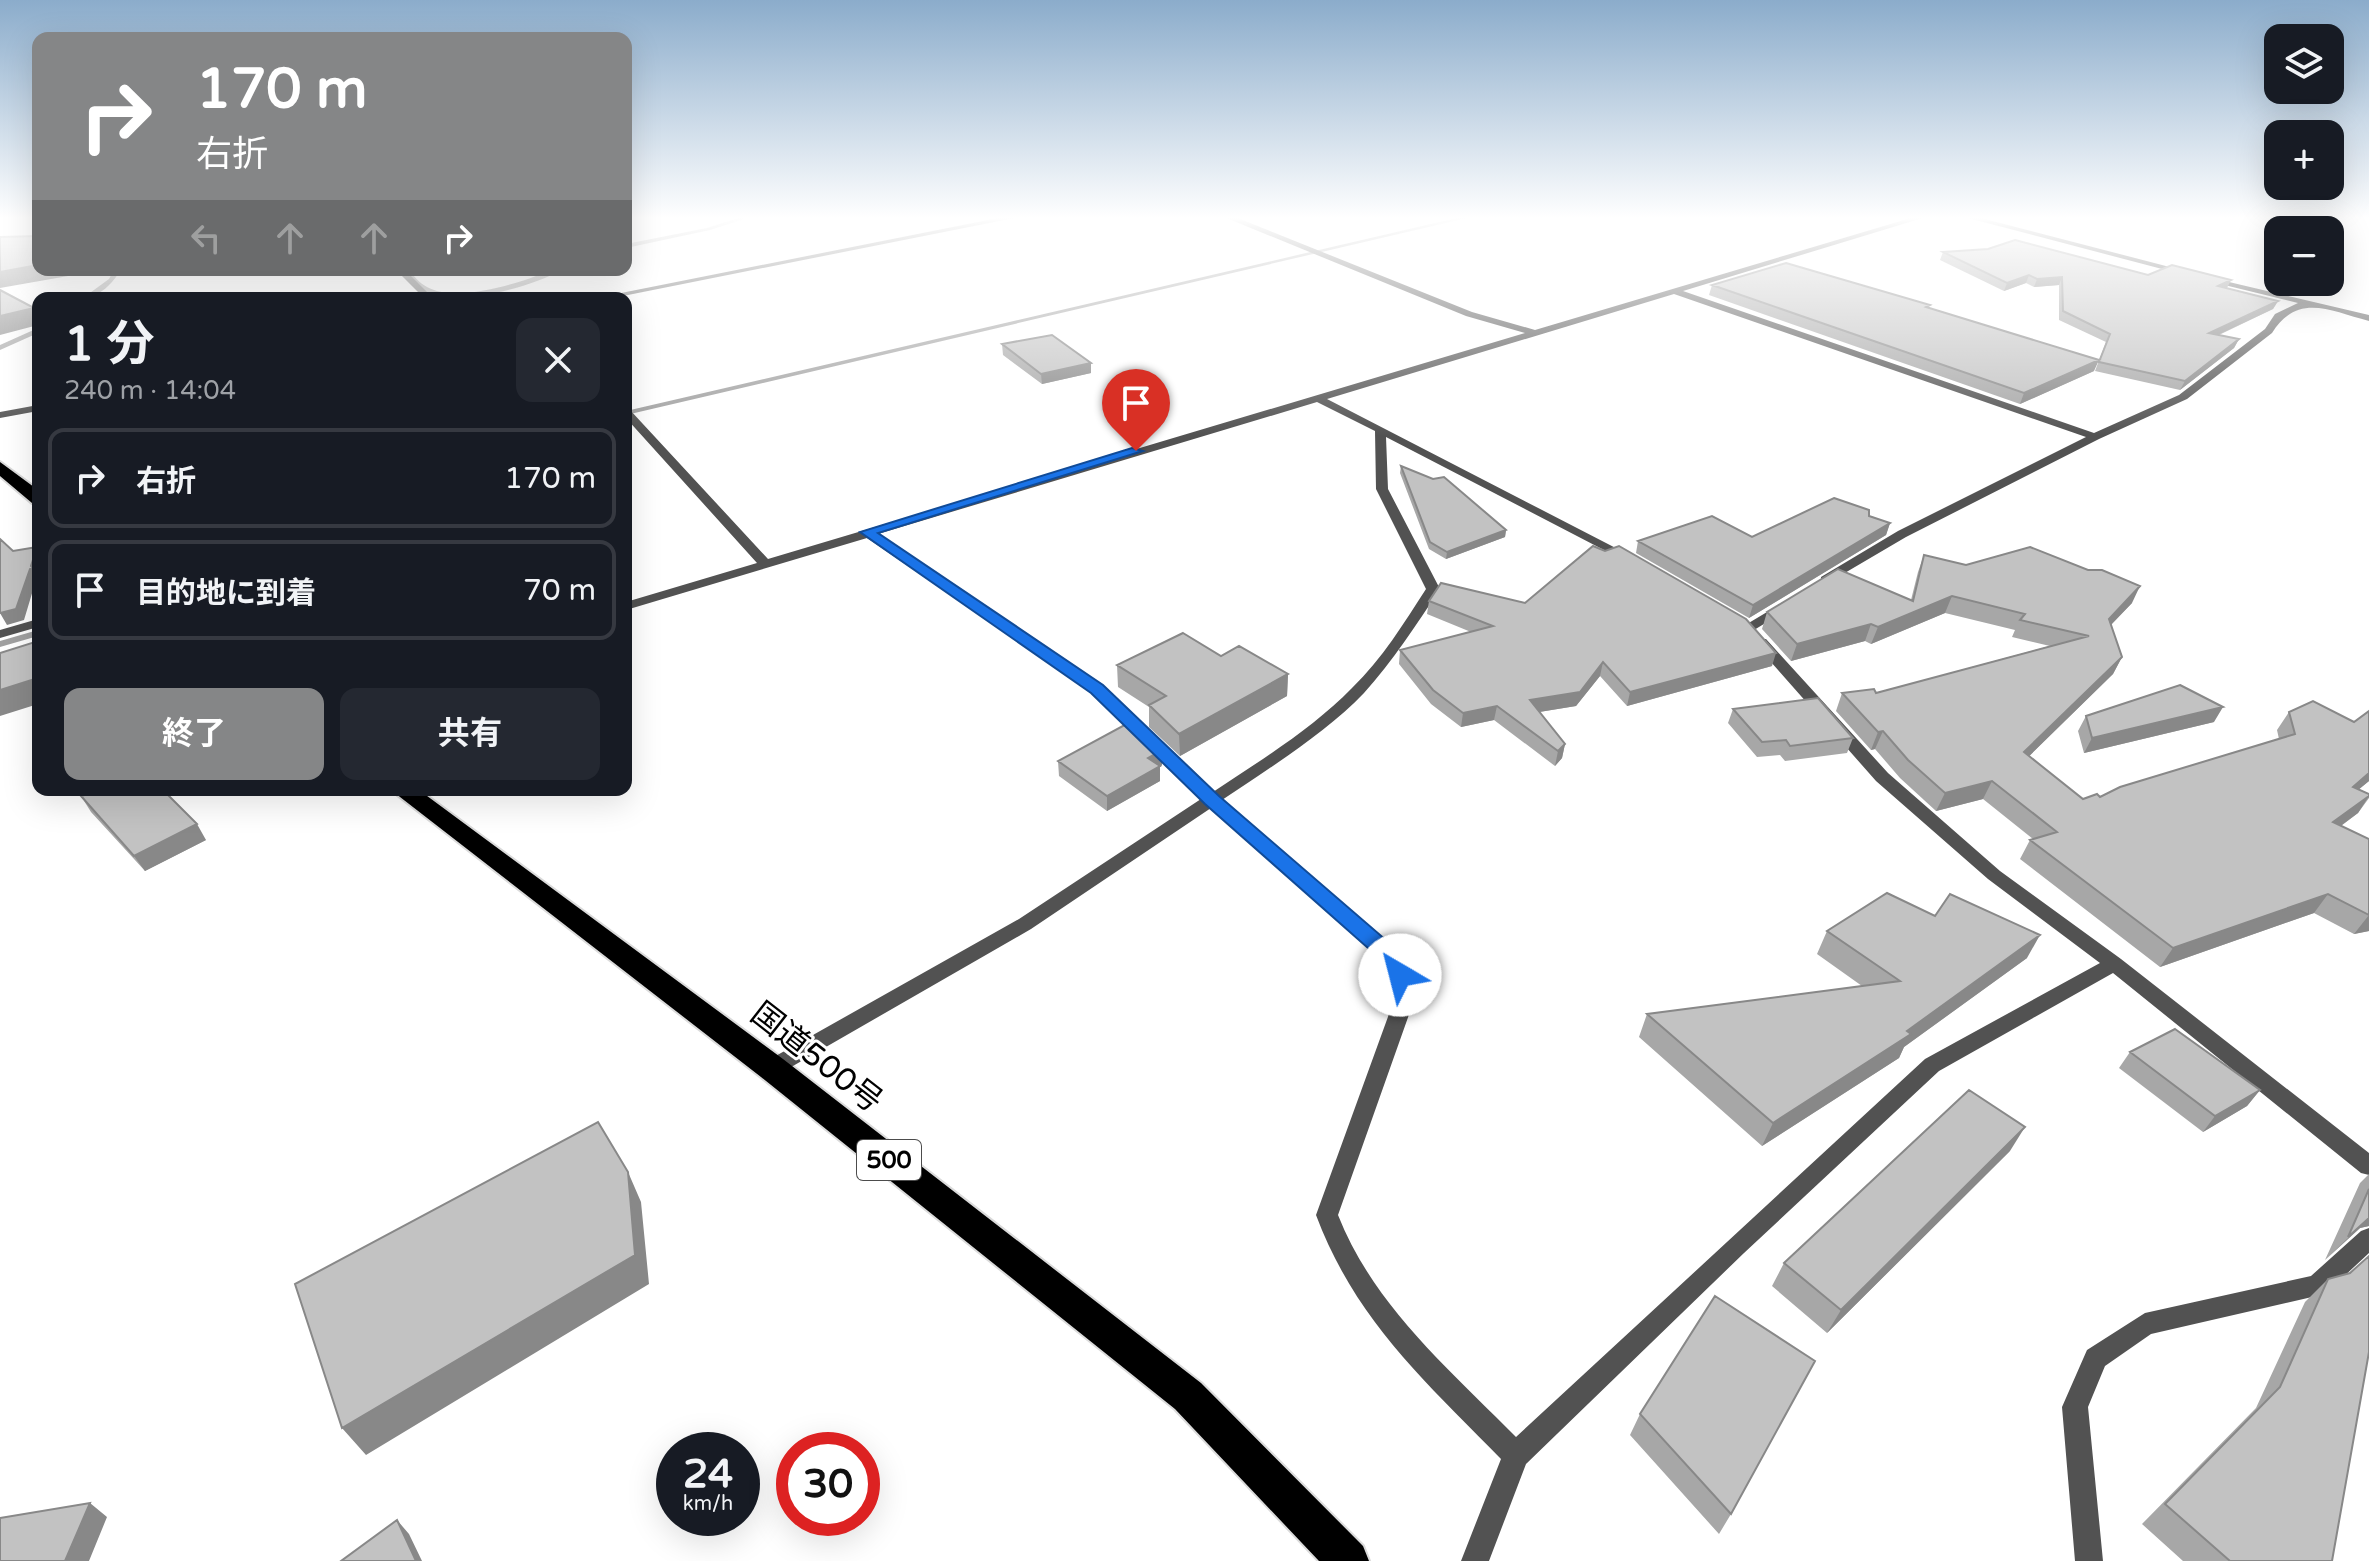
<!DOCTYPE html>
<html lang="ja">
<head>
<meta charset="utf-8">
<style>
  :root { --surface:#171b24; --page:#242831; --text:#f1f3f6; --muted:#9ea1a6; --line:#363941; --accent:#858687 }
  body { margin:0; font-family:"Varela Round","Noto Sans JP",sans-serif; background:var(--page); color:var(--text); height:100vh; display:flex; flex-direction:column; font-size:30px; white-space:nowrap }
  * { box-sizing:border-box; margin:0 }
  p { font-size:26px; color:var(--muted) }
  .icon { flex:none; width:44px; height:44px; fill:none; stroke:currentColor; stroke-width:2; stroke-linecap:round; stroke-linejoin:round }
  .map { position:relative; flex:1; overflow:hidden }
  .side { position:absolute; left:32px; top:292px; width:600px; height:504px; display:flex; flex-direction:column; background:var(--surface); border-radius:16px; box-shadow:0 8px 32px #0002 }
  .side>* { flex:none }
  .guide { position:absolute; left:32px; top:32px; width:600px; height:244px; border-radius:16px; box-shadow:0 8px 32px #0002; background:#858687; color:#fff; overflow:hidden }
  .controls { position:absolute; left:2264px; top:24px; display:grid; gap:16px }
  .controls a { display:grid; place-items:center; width:80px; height:80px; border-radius:16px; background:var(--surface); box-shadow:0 8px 32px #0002; font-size:40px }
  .speed { position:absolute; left:656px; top:1432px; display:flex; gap:16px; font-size:40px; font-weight:700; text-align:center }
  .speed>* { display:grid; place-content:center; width:104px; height:104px; border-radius:50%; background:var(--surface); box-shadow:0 8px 32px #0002; line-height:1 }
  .speed small { font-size:20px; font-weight:400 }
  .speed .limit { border:12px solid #d22; background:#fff; color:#111 }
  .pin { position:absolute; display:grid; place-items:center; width:68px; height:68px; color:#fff; margin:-82px -34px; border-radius:50% 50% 50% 0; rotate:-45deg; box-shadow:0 0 8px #0007 }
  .pin .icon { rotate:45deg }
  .me { position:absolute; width:88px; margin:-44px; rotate:323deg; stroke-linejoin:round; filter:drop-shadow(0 0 6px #0008) }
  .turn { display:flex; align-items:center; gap:28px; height:168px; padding:0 32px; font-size:36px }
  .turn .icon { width:104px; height:104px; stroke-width:2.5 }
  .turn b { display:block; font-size:56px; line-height:68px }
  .lanes { display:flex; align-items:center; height:76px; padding:0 32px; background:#0003; justify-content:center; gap:40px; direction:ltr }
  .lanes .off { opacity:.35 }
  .round { display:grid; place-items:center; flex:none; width:84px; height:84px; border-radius:16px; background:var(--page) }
  .overview { display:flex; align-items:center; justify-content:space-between; height:136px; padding:0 32px }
  h1 { font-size:48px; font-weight:700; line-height:60px }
  .primary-button { display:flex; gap:16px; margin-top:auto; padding:16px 32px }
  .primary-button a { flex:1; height:92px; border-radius:16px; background:var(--accent); color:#fff; font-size:32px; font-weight:700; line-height:92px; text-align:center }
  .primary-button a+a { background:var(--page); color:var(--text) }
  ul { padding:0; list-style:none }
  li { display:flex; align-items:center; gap:24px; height:100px; margin:0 16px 12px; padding:0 16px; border:4px solid var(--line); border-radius:16px }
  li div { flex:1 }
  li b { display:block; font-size:30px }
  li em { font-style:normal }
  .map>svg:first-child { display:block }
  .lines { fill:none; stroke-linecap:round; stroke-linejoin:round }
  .stream { fill:#a0a0a0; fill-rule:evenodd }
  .highway-casing { stroke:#dbdbdb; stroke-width:4 }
  .street { fill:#525252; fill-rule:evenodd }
  .highway { fill:#000; fill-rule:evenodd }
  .wall { fill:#a7a7a7 }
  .shaded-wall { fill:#888 }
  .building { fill:#c2c2c2; stroke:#888; stroke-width:2 }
  .route { fill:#1a73e8; stroke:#114b97; stroke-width:2 }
  .labels { text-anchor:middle; stroke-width:6; stroke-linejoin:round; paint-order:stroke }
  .shield { fill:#fff; stroke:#4c4c4c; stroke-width:2 }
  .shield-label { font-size:24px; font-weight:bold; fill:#000 }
  .near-street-label { font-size:32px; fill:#000; stroke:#fff }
</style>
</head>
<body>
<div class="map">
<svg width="2369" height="1561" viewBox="0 0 2369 1561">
  <rect width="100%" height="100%" fill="#fff"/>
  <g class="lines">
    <path class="stream" d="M741,217H750L710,230L626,248V244L707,228Z
      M1461,217H1471L626,415V411Z
      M114,270H120C114,283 98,298 83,298L109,279Z
      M402,270H409C414,276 419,283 427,287C452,301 499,288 525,280C537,276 549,270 561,270C532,287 464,305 431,294C418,289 411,280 402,270Z
      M38,328V333L0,350V345Z
      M38,630V636L0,647V641Z"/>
    <g class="highway-casing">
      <path id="highway" d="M0,462L38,490V504L32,503L0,476Z
        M391,790H419L783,1059L1201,1383L1363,1546L1369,1561H1319L1175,1409L761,1077Z"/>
    </g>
    <path class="street" d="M1003,217H1019L613,298H596Z
      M1224,217H1235L1472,312L1535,330L1914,217H1926L1683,291L2094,433L2179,395L2265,329L2275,314L2298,303L2208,281V277L2369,315V321C2330,311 2298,292 2272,333L2187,399L2099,439L1906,537L1826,584L1821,583V577L1898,531L2086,437L1674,294L1327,399L1637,559L1631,563L1627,562L1386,437L1388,489L1440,589C1416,625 1393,661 1364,693C1326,733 1268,769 1222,800L1403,958L1417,992L1338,1215C1374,1306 1449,1369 1516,1437L1925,1059L2100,963L1988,879L1876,781L1756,645L1754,642L1756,639H1766L1888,773L2000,871L2121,959L2369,1153V1175L2361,1173L2113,973L1939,1071L1744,1253L1526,1464L1489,1561H1461L1501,1459C1424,1380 1356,1321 1316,1215L1397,992L1386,962L1211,808L1031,929L779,1074L772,1076L765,1074L762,1068L765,1062L1019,919L1201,799L1092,692L867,538L626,610V602L757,563L626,418V409L630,410L768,559L1525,333L1466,316ZM1317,402L1375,431L1376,489L1426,589C1404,623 1382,659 1352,688C1312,729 1261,760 1213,792L1102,686L878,534Z
      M1964,217H1977L2189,272L2185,275Z
      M396,270H405L433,298H424Z
      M38,405V411L0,418V412Z
      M1782,603L1787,604V610L1754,630H1744L1742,627Z
      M38,619V627L0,638V630Z
      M2369,1228V1253L2325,1294L2151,1334L2105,1366L2088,1407L2103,1561H2075L2062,1407L2087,1350L2145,1313L2311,1276L2361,1231Z"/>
    <use href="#highway" class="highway"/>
  </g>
  <path class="wall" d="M1943,252L2148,275L2227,288L2278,301L2273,309L2219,335L2239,339L2234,348L2180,390L2095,371L2106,342L2059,320V285L2034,287L2026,283L2004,291L1940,260Z
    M1712,285L1930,308L2094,371L2020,404L1709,295Z
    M1002,344L1091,363V373L1042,384L1003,355Z
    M1401,466L1433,479L1506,530L1505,537L1446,559L1429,549L1400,473Z
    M1869,516L1890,523L1886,535L1749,618L1636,553L1638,541L1752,537Z
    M1924,555L2132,603L2111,625L2122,657L2113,674L2029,756L2083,799L2100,797L2279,739L2277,730L2289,712L2354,722L2369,711V781L2359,789L2369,794V798L2358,813L2341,826L2369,839V931L2354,934L2314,913L2160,967L2020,859L2030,840L2033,839L1983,799L1936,811L1900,778L1875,749L1871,750L1836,711L1842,693H1876L2050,646L2012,637L2015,630L1945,613L1871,644L1865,641L1791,661L1762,629L1767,612L1911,600L1918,572Z
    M1429,601L1772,666L1627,706L1600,676L1576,706L1539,712L1565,744L1562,758L1555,766L1494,720L1461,727L1431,704L1399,664L1400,650L1471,632L1427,614Z
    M1221,656L1288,674L1287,696L1180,756L1149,727V707L1118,687L1117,665Z
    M1733,709L1853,738L1847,753L1785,761L1780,755L1757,757L1728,723Z
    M2086,716L2214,722L2084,753L2078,731Z
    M1058,761L1162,765L1160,767V781L1107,811L1059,776Z
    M81,796L206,840L145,871L91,812Z
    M1827,931L2027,958L1904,1047L1899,1058L1762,1146L1639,1037L1647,1014L1862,986L1817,954Z
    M2130,1052L2260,1090L2247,1106L2203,1132L2119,1068Z
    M2010,1151L1827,1333L1772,1286L1784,1263Z
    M2369,1174V1226L2360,1228L2325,1260L2360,1183Z
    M2328,1279L2332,1561H2183L2142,1524L2256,1408L2305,1302Z
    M1640,1414L1731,1514L1719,1534L1630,1435Z"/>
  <path class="shaded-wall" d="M38,265V270H102L0,288V272Z
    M2029,275L2026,283L2004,291L2007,283Z
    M2062,277L2059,285L2034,287L2037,279Z
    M2231,280L2227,288L2218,286Z
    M2278,301L2273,309L2205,341L2209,333Z
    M34,308L38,314V325L0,335V316Z
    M2239,339L2234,348L2180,390L2185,381Z
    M2099,360L2094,371L2020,404L2024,393Z
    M1091,363V373L1042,384L1041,374Z
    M1890,523L1886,535L1749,618L1753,605Z
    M1506,530L1505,537L1446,559L1447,552Z
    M37,547L38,548V580H36L24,620L7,625L0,613L31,566Z
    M2140,586L2132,603L2100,636L2109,619Z
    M1952,596L1945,613L1871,644L1878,627Z
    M1871,624L1865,641L1791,661L1797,644Z
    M1776,653L1772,666L1627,706L1630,692Z
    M2122,657L2113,674L2015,770L2024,752Z
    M1603,662L1600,676L1576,706L1527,714L1530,700Z
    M1288,674L1287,696L1180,756L1179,734Z
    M38,678V704L0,716V690Z
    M1497,706L1494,720L1461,727L1463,713Z
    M2223,707L2214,722L2084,753L2092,738Z
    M1883,731L1875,749L1871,750L1878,732Z
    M1565,744L1562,758L1555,766L1558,751Z
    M1162,750V765L1160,767V781L1107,811V796L1148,758Z
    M2369,773V781L2340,805L2353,787Z
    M1992,781L1983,799L1936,811L1945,793Z
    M2369,796L2358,813L2320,841L2333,822Z
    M197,824L206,840L145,871L134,856Z
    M2328,894L2314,913L2160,967L2173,948Z
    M2369,915V931L2354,934Z
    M2040,935L2027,958L1904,1047L1899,1058L1762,1146L1773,1123L1907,1031Z
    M2260,1090L2247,1106L2203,1132L2215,1116Z
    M2025,1127L2010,1151L1827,1333L1841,1310Z
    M628,1172L641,1202L649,1284L366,1455L342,1428Z
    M2369,1218V1226L2360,1228L2325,1260Z
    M90,1503L107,1517L89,1561H65Z
    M397,1520L409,1534L422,1561H416Z"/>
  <path class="building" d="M38,236V265L0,272V237Z
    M2015,240L2148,275L2172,265L2231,280L2218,286L2278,301L2209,333L2239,339L2185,381L2099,362L2110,334L2063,311L2062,277L2037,279L2029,275L2007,283L1943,252L1988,249Z
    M1786,263L1930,305L1926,307L2099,360L2024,393L1712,285Z
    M0,290L34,308L0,316Z
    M1052,335L1091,363L1041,374L1002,344Z
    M1401,466L1433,479L1444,477L1506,530L1447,552L1430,542Z
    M1834,498L1869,510V516L1890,523L1753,605L1638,541L1712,516L1752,537Z
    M0,539L13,551L37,547L31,566L33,568L30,569L16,609L0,613Z
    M1593,546L1605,551L1619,546L1746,619L1776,653L1630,692L1603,662L1580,692L1530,700L1565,744L1558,751L1497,706L1463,713L1433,690L1400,650L1493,626L1429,601L1441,583L1525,603Z
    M2030,547L2088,570H2102L2140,586L2109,619L2122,657L2024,752L2083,799L2097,794L2100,797L2120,787L2295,734L2289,712L2313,701L2354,722L2369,711V773L2353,787L2369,794V796L2333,822L2369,839V915L2328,894L2173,948L2030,840L2057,832L1992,781L1945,793L1908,760L1883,731L1878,732L1842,693L1874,689L1876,693L2089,636L2020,620L2025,614L1952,596L1878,627L1871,624L1797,644L1767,612L1838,569L1913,601L1924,555L1966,565Z
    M1183,633L1221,656L1239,646L1288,674L1179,734L1149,705L1166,696L1117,665Z
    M38,641V678L0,690V653Z
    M2180,685L2223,707L2092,738L2086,716Z
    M1818,698L1853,738L1790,746L1786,740L1762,742L1733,709Z
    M1132,721L1162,750L1148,758L1160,766L1107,796L1058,761Z
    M101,790H163L197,824L134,856L81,796Z
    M1887,893L1935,916L1950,894L2040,935L1907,1031L1911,1034L1773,1123L1647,1014L1900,981L1827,931Z
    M2175,1029L2260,1090L2215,1116L2130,1052Z
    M1969,1090L2025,1127L1841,1310L1784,1263Z
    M598,1122L628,1172L635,1255L342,1428L295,1284Z
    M2369,1189V1218L2348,1237Z
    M2369,1256V1352L2332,1561H2230L2165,1504L2280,1387L2328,1279L2350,1273Z
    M1715,1296L1815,1361L1731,1514L1640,1414Z
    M90,1503L65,1561H0V1518Z
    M397,1520L416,1561H341Z"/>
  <linearGradient id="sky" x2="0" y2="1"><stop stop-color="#8baccb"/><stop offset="0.5" stop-color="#fff"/><stop offset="1" stop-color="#fff" stop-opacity="0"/></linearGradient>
  <rect width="2369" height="436" fill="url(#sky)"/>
  <path class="route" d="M1132,448L1143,451L878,533L1103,685L1219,796L1401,953L1411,975L1408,981H1393L1385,963L1205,804L1091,693L860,532Z"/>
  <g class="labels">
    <rect class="shield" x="857" y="1140" width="64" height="40" rx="6"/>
    <g class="shield-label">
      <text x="889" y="1168">500</text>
    </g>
    <g class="near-street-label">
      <text transform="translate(817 1057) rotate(38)" y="11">国道500号</text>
    </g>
  </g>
</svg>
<div class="controls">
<a><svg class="icon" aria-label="layers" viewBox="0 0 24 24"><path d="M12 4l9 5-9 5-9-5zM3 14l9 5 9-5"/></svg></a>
<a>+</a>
<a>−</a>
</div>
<div class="speed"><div>24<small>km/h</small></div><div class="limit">30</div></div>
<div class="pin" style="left:1136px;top:451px;background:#d93025"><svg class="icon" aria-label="arrive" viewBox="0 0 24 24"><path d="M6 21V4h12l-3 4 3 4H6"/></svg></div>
<svg class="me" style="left:1400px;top:975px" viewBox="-20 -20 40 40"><circle r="19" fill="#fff"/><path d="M0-13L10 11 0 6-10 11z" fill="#1a73e8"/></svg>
<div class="guide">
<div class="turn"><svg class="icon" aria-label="right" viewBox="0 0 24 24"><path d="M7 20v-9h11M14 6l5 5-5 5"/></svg><div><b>170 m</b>右折</div></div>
<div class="lanes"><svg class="icon off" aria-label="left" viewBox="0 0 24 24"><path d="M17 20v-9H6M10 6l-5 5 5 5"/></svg><svg class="icon off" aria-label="ahead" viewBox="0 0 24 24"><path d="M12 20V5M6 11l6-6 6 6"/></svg><svg class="icon off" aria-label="ahead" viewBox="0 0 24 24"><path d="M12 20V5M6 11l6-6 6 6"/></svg><svg class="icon" aria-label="right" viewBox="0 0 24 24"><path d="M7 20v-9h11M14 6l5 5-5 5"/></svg></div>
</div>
<section class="side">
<div class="overview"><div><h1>1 分</h1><p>240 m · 14:04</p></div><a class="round"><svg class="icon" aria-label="close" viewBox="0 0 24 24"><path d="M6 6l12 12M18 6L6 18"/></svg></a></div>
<ul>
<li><svg class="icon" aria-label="right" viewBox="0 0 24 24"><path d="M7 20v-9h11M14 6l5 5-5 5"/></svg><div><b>右折</b></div><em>170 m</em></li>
<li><svg class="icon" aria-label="arrive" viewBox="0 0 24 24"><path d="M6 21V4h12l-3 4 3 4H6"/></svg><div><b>目的地に到着</b></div><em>70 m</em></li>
</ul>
<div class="primary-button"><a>終了</a><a>共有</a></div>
</section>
</div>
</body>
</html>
